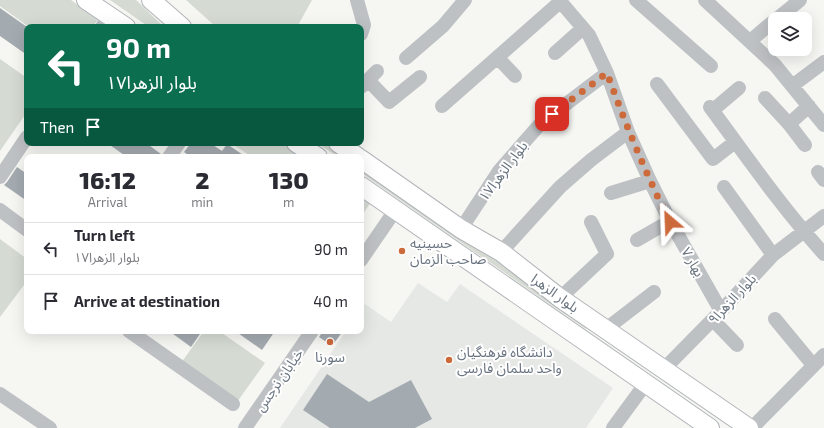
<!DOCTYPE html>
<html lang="en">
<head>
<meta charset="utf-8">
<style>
  :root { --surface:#fff; --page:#f7f7f7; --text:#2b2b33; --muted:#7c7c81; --line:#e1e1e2 }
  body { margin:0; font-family:"Exo 2","Noto Sans Arabic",sans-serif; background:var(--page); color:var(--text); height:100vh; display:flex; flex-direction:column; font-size:15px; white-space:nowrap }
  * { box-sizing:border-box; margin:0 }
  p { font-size:13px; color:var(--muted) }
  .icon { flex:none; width:22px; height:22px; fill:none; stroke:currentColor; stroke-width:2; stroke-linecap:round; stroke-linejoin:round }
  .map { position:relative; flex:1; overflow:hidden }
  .drawer { position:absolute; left:24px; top:154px; width:340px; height:180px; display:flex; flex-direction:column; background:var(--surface); border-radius:8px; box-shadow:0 4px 16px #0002 }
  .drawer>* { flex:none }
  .guide { position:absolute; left:24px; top:24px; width:340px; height:122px; border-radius:8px; box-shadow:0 4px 16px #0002; background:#0b6e4f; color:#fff; overflow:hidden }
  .buttons { position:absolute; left:768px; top:12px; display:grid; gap:8px }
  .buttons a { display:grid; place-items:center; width:44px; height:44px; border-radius:8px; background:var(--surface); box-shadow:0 4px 16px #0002; font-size:20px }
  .pin { position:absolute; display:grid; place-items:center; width:34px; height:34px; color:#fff; margin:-17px; border-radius:8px; box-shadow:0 2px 6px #0006 }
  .me { position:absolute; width:44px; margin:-22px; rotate:334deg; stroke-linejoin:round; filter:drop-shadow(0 0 3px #0008) }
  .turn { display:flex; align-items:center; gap:14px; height:84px; padding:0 16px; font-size:18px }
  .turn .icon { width:52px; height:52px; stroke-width:2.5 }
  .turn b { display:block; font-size:28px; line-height:34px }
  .then { display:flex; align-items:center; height:38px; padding:0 16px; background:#0003; gap:8px; font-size:15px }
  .eta { display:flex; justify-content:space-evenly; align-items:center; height:68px; text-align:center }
  .eta b { font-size:24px; font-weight:800; line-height:28px }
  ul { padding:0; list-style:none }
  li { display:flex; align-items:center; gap:12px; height:52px; padding:0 16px; border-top:1px solid var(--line) }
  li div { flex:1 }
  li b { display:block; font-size:15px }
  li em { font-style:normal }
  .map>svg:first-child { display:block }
  .built { fill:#e6e8e6 }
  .green { fill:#d5dad3 }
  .building { fill:#a4abb0 }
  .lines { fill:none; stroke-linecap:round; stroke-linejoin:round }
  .major-casing { stroke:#b2b5b9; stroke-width:20 }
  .minor { stroke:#bec1c4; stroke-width:14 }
  .major { stroke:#fff; stroke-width:18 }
  .route { stroke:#cd6a3c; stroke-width:7; stroke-dasharray:0 12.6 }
  .poi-dot { fill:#cd6a3c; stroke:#fff; stroke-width:1.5 }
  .labels { text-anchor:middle; stroke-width:4; stroke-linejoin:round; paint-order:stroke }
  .street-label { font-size:14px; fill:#697480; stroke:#fff }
  .poi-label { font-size:14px; fill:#697480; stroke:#fff; text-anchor:start }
</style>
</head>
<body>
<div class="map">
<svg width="824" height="428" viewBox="0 0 824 428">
  <rect width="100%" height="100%" fill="#f6f6f3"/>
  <path class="built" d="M418,283L447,302L460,284L613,388L586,428H280L346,331H361V310L365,304L391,322Z"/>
  <path class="green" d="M0,0H71L98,20L92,27H29L0,6Z
    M110,0H136L164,27H149Z
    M186,0H312L297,27H216Z
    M0,59L27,78V112L0,151Z
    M231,143H288L309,157H252Z
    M317,143H328L348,157H338Z
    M361,166L589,326L586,329L361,173Z
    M361,191L373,199L361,217Z
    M0,239L27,259V281L0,317Z
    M204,331H219L265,363L237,402L181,363Z"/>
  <path class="building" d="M0,8L27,27V55L0,36Z
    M107,143H146L161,154V157H127Z
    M191,143H210L222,151L227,144L246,157H191L184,152Z
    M17,167L27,174V201L4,185L7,182Z
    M169,331H202L191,347Z
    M235,331H275L262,350Z
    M323,331H343L332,346L319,337Z
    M327,374L369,402L411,380L432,419L415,428H330L303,410Z"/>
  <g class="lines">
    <g class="major-casing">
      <path id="major" d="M86,0L126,27
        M151,0L182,27
        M296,143L318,157
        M338,143L358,157
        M361,159L461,229L501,252L560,298L749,428
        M361,186L710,428"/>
    </g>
    <path class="minor" d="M357,0L364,25L361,34
      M559,0L589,35L607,73L628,132L650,181L670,221L721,311
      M636,0L711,66
      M705,0L775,65L824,125
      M777,19L800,0
      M102,27L110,16
      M750,41L775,20
      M555,53L583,28
      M406,58L443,26L465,0
      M498,58L515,76
      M368,80L389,102L420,77
      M657,84L713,159L735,142
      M792,86L824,62
      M361,87L377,71
      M765,98L789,124L805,145
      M442,106L560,2
      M710,107C747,157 782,208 824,254
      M713,110L739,88
      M789,124L809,106
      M169,157L179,143
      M818,172L824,180
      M0,177L27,137
      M724,187L773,255
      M611,193L650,181
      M0,210L27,230
      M461,229L499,171L541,123L607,73
      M637,240L670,221
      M501,252L560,187L591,160L628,132
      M361,260L396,209
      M560,298L607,254L591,222
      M775,319L813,365
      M713,320L737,345
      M606,329L654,292
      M129,331L233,404
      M664,369L721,311L773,255L824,216
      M0,394L50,428
      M245,428L312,331
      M613,428L646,383
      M752,428L824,355"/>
    <use href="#major" class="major"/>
  </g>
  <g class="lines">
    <path class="route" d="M552,114L607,73C626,125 645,172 670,222"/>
  </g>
  <g class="poi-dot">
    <circle cx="402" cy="251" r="4"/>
    <circle cx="330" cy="342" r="4"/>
    <circle cx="449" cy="360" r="4"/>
  </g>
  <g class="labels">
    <g class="street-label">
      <text transform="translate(503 171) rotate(-53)" y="5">بلوار الزهرا۱۷</text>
      <text transform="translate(693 262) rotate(60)" y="5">بهار ۷</text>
      <text transform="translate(555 293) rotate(36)" y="5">بلوار الزهرا</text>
      <text transform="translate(732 299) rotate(-47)" y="5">بلوار الزهرا۹</text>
      <text transform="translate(279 380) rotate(-55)" y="5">خیابان نرجس</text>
    </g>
    <g class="poi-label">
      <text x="410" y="248">حسینیه<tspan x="410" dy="16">صاحب الزمان</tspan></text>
      <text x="457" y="357">دانشگاه فرهنگیان<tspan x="457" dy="16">واحد سلمان فارسی</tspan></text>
      <text x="330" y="362" text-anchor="middle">سورنا</text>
    </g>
  </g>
</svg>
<div class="buttons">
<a><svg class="icon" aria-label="layers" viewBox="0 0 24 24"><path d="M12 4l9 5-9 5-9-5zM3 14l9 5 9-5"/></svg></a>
</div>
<div class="pin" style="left:552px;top:114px;background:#d93025"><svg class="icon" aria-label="arrive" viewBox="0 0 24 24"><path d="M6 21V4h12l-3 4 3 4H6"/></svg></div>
<svg class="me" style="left:670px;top:222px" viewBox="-20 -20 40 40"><path d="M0-17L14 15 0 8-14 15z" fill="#cd6a3c" stroke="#fff" stroke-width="4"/></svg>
<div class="guide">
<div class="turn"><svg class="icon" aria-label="left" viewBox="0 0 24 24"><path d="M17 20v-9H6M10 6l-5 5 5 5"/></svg><div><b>90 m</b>بلوار الزهرا۱۷</div></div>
<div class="then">Then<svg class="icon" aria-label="arrive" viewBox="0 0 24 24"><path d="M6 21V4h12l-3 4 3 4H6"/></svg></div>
</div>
<section class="drawer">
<div class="eta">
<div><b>16:12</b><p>Arrival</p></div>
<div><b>2</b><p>min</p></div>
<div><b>130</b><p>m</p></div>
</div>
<ul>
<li><svg class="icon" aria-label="left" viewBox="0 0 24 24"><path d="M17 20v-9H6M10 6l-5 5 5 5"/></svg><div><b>Turn left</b><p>بلوار الزهرا۱۷</p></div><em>90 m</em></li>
<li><svg class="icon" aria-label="arrive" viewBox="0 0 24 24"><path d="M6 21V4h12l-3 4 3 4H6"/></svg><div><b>Arrive at destination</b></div><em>40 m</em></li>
</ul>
</section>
</div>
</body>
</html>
